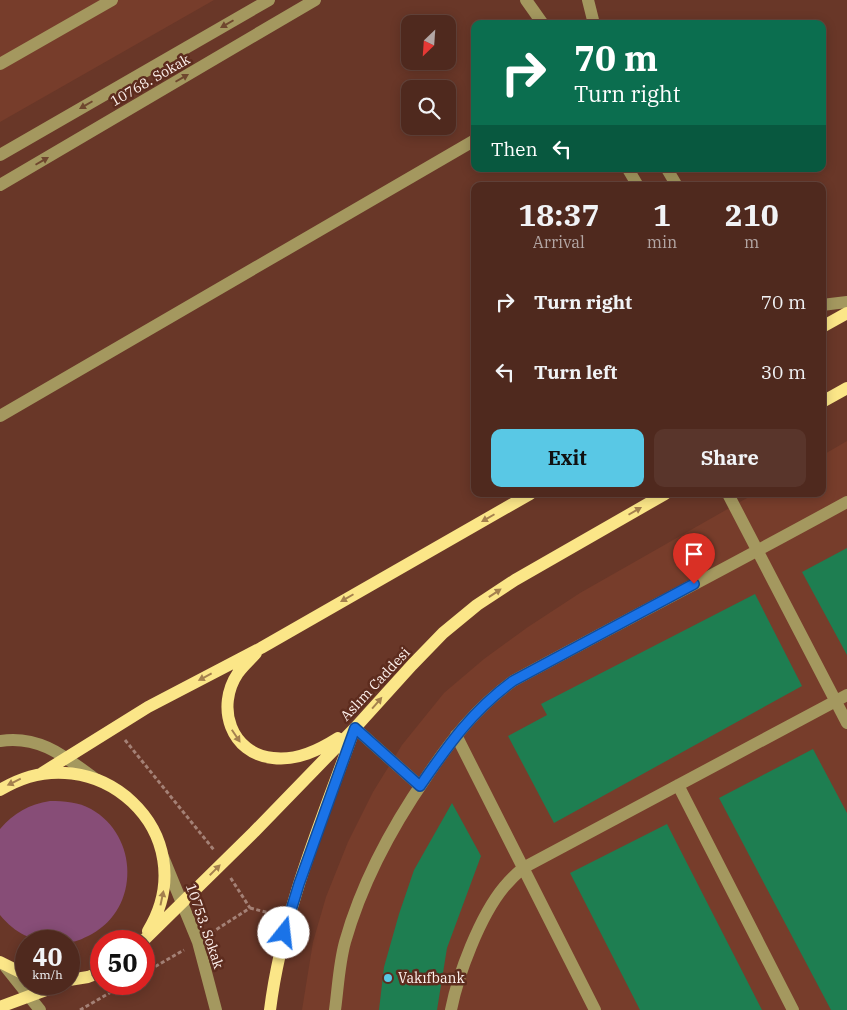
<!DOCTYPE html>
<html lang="en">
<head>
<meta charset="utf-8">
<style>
  :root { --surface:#4f291e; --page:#59352b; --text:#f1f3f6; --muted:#b3a6a4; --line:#66453c; --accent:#59c8e5 }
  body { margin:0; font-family:"IBM Plex Serif",serif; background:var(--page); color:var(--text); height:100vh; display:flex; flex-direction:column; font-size:19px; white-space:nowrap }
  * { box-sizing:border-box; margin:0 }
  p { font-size:16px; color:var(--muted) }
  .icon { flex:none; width:28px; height:28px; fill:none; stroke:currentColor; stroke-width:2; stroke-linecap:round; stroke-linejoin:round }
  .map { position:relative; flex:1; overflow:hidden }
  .details { position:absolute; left:471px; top:182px; width:355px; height:315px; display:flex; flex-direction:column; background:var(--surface); border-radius:10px; box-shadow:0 2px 12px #0003,0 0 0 1px var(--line) }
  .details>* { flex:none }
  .top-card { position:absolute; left:471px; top:20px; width:355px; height:152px; border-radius:10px; box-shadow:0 2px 12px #0003,0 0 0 1px var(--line); background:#0b6e4f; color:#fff; overflow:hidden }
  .needle { width:32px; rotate:205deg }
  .buttons { position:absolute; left:401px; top:15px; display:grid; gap:10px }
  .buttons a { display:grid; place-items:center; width:55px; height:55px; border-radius:10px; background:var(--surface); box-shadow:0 2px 12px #0003,0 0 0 1px var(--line); font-size:25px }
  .speed { position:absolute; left:15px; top:930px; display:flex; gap:10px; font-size:25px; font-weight:700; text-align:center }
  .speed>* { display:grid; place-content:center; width:65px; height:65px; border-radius:50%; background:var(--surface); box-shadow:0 2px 12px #0003,0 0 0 1px var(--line); line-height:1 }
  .speed small { font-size:12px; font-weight:400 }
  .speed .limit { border:8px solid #d22; background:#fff; color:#111 }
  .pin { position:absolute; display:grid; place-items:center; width:42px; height:42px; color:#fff; margin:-51px -21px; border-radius:50% 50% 50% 0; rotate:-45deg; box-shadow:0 0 5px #0007 }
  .pin .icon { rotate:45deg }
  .me { position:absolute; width:55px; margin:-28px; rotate:16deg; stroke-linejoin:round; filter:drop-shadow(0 0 4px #0008) }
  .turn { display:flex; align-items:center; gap:18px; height:105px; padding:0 20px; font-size:22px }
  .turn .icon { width:65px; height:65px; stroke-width:2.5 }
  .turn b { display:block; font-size:35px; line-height:42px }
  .then { display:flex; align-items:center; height:48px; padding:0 20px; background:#0003; gap:10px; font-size:19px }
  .eta { display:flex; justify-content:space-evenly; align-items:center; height:85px; text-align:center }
  .eta b { font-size:30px; font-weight:700; line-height:35px }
  .cta { display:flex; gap:10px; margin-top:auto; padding:10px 20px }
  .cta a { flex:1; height:58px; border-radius:10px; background:var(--accent); color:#111; font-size:20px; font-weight:700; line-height:58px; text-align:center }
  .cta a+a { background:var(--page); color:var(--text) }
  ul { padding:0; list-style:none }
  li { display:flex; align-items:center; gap:15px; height:70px; padding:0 20px }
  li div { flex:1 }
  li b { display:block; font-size:19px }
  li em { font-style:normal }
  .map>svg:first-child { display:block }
  .built { fill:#773d2b }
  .green { fill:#874d77 }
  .building { fill:#1e7e51 }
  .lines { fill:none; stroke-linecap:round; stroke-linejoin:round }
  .path { stroke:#a48176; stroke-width:3; stroke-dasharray:4 2.5; stroke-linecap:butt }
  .minor { stroke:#a4985f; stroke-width:12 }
  .major { stroke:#fbe688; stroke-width:12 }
  .oneway { fill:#6f472e }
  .oneway2 { fill:#a4804e }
  .route-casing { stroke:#114b97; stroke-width:12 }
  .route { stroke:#1a73e8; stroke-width:9 }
  .poi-dot { fill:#59c8e5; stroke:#5d2c1e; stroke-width:2 }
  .labels { text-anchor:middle; stroke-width:5; stroke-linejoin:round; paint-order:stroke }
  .street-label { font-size:14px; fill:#fef1ed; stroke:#5d2c1e }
  .poi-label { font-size:14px; fill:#fef1ed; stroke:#5d2c1e; text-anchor:start }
</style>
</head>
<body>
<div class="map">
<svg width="847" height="1010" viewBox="0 0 847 1010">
  <rect width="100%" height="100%" fill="#693728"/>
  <path class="built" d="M0,0H214L0,122Z
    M847,441V1010H302L313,942L326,897L348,842L373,792L402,745L444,693L484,659L528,627L580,593L754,494H822L823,455Z"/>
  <path class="green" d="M50,801C64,801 79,802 91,809C139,836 140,908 92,934C86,937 77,942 70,942C67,942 61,941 56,941C31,941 16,934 0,915V829C14,813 29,804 50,801Z"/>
  <path class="building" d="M847,548V655L802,572Z
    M755,594L802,686L554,823L508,736L547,715L541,704Z
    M813,749L847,813V1010H831L719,798Z
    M452,803L481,856L447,948L437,1010H379L384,967L399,914L414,870Z
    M667,824L762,1010H640L570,873Z"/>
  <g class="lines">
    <path class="path" d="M125,740L214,850
      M250,908L273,914
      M211,933L250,908L230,877
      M144,973L184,950
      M80,1010L125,984"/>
    <path class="minor" d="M526,0L543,24
      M588,0L594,24
      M0,64L112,0
      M0,155L269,0
      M628,169L638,186
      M667,169L677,186
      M0,185L315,0
      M822,305L847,302
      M0,416L475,140
      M728,494L847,723
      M355,728L420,786
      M456,735L595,1010
      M0,741C39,735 64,756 94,778
      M678,785L793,1010
      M163,857L198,942L216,1010
      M4,965L40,1010
      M335,1010C338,988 339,964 345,942C362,882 391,828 427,776C452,739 476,708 513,681C624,621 736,563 847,502
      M451,1010C458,974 480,916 504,887C510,880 516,874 523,868L847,695"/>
    <path class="major" d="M822,327L847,313
      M822,402L847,388
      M256,653C250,660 243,666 238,673C215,707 231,754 273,758C297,761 319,750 338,738
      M42,773L148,707L261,648L530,494
      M0,790C96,731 207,834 148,931
      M143,941L254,832L355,728L412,665L443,633L477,605L515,580L665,494
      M0,962L26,975
      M69,980L88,977L101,972
      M0,1007L62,984
      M270,1010C282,914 320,824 353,733"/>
  </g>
  <defs><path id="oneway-solid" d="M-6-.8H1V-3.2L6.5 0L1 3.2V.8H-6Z" transform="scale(1.25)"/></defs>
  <g class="oneway">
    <use href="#oneway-solid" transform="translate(227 24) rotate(150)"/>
    <use href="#oneway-solid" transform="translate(182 78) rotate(-30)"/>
    <use href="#oneway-solid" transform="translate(86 105) rotate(150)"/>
    <use href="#oneway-solid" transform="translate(42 161) rotate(-30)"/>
  </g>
  <g class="oneway2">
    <use href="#oneway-solid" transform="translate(635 511) rotate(-30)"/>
    <use href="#oneway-solid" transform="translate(488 518) rotate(150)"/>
    <use href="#oneway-solid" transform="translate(495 593) rotate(-34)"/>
    <use href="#oneway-solid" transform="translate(347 598) rotate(150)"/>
    <use href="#oneway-solid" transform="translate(205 677) rotate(152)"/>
    <use href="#oneway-solid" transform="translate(377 703) rotate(-49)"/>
    <use href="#oneway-solid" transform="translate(236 736) rotate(56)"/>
    <use href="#oneway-solid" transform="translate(14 782) rotate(154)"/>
    <use href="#oneway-solid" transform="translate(215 870) rotate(-45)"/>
    <use href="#oneway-solid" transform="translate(162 898) rotate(-78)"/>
  </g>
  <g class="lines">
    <g class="route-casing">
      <path id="route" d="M284,933L299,884L355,728L420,786C449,744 472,711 513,681L694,584"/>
    </g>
    <use href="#route" class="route"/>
  </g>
  <circle class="poi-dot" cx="388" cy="978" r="5"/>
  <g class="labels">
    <g class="street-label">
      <text transform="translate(150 80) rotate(-30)" y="5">10768. Sokak</text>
      <text transform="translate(375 684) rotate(-47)" y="5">Aslım Caddesi</text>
      <text transform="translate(205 926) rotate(71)" y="5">10753. Sokak</text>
    </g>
    <g class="poi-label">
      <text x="398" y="983">Vakıfbank</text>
    </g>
  </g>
</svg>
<div class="buttons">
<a><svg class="needle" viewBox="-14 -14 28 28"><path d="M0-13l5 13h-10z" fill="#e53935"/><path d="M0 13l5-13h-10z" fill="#b3a6a4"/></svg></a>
<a><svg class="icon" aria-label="search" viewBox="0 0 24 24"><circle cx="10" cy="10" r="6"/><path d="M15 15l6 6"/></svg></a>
</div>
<div class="speed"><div>40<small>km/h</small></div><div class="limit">50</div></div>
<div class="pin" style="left:694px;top:584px;background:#d93025"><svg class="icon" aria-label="arrive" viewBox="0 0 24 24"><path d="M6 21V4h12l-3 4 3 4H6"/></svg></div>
<svg class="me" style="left:284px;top:933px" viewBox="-20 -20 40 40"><circle r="19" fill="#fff"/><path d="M0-13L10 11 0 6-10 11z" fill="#1a73e8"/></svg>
<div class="top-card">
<div class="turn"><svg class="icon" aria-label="right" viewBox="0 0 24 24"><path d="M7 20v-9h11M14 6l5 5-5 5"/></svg><div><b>70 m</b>Turn right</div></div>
<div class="then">Then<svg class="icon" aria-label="left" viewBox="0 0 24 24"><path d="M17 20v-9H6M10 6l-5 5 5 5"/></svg></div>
</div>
<section class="details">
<div class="eta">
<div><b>18:37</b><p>Arrival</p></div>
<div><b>1</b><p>min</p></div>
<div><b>210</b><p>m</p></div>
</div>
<ul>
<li><svg class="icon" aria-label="right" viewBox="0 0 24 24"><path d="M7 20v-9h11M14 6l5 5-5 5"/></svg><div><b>Turn right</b></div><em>70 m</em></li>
<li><svg class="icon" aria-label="left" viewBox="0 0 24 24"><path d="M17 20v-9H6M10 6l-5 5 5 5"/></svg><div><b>Turn left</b></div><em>30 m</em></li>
</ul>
<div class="cta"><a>Exit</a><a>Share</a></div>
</section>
</div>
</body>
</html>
